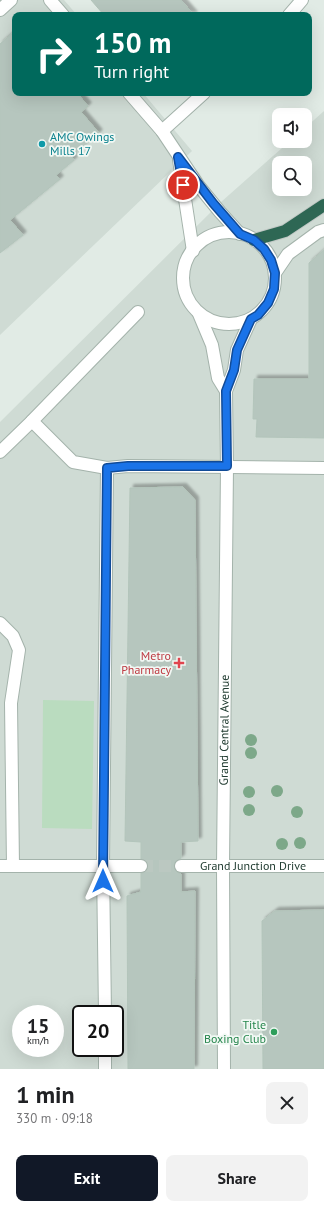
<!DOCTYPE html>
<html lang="en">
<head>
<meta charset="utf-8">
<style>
  :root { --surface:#fff; --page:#f2f2f2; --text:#202124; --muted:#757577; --accent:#111827 }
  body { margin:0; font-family:"PT Sans",sans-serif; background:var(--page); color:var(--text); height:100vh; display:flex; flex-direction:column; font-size:15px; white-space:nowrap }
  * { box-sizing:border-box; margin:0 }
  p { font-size:13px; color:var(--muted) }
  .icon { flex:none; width:22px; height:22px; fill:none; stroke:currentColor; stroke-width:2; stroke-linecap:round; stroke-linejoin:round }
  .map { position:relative; height:1069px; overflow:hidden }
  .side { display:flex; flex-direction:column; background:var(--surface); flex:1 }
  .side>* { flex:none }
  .hud { position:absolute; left:12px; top:12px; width:300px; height:84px; border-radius:8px; box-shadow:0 4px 16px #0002; background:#00695c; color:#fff; overflow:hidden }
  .fabs { position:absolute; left:272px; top:108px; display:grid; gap:8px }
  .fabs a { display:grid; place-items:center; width:40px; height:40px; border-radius:8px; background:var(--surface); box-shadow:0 4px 16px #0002; font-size:20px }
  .speed { position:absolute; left:12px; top:1005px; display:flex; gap:8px; font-size:20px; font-weight:700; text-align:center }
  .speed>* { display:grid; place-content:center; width:52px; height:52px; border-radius:50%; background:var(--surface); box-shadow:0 4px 16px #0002; line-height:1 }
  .speed small { font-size:10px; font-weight:400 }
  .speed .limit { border:2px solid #111; border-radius:6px; background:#fff; color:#111 }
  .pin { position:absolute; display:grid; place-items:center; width:34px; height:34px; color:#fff; margin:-17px; border:2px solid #fff; border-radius:50%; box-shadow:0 1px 4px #0007 }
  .me { position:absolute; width:44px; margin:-22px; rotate:0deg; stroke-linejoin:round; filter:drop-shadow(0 0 3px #0008) }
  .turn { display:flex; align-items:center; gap:14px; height:84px; padding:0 16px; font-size:18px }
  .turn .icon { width:52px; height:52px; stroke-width:2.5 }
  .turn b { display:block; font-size:28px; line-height:34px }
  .round { display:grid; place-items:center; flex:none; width:42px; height:42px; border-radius:8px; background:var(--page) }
  .summary { display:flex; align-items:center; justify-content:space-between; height:68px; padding:0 16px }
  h1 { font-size:24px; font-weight:700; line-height:30px }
  .button { display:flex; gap:8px; margin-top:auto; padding:8px 16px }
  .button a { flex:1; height:46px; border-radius:8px; background:var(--accent); color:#fff; font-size:16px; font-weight:700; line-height:46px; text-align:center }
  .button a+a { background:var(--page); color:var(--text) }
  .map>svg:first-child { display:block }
  .built { fill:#cfdbd4; fill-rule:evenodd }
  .green { fill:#badcbf }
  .building { fill:#b6c6be; stroke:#b3c5bb; filter:url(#shadow) }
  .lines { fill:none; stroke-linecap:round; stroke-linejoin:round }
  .minor-tunnel { stroke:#bbc8c1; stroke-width:12; stroke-dasharray:12 6; stroke-linecap:butt }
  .minor-casing { stroke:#a4b3ab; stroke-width:14 }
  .highway-casing { stroke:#c1c8c5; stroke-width:14 }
  .minor { stroke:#fff; stroke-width:12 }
  .highway { stroke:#2e6754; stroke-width:12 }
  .tree { fill:#7da889 }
  .route-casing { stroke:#114b97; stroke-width:10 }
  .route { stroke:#1a73e8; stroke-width:7 }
  .culture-dot { fill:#0f9aa8; stroke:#f1f8f4; stroke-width:1.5 }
  .health-dot { fill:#e0444e; stroke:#f1f8f4; stroke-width:1.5 }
  .leisure-dot { fill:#2e9e5b; stroke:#f1f8f4; stroke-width:1.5 }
  .labels { text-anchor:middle; stroke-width:3.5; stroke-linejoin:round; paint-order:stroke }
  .culture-label { font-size:12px; fill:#0d838f; stroke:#f1f8f4; text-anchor:start }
  .health-label { font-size:12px; fill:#be3a42; stroke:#f1f8f4; text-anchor:end }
  .street-label { font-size:12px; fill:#213c31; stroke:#f1f8f4 }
  .leisure-label { font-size:12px; fill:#27864d; stroke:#f1f8f4; text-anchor:end }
</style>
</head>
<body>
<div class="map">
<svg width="324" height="1069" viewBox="0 0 324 1069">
  <defs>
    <filter id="shadow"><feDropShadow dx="3.5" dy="-3.5" stdDeviation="1" flood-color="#0004"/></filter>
  </defs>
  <rect width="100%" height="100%" fill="#e1ebe5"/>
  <path class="built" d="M0,0H64L77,15H15V93H143L192,151L0,335Z
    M324,111V1069H0V422L221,202L290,141H305V128ZM279,163H305V189H279ZM21,1014H55V1048H21ZM81,1014H115V1048H81Z"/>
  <path class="green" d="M43,700L94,701L92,829L42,828Z"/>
  <path class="building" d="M91,0H181L194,15H104Z
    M15,31V93H77L88,106L81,112L99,133L71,156L74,160L56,175L60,179L10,220L23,235L0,253V44Z
    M324,250V438L256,437L257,419H253L254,379H309V263Z
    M183,487L195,500L198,841L181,842V858L175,862L174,866L177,872L181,874V892L195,891L194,1069H128L127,896L141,892V873L145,872L148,866L147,862L141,859V842L125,841L130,488Z
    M324,910V1069H263L262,921L275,911Z"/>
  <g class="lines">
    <path class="minor-tunnel" d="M141,866H181"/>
    <g class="minor-casing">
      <g id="minor">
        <path d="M50,0L63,15"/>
        <path d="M0,10L11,0"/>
        <path d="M289,15L302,0"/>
        <path d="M129,93L162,131L198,185L220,212L240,234"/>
        <path d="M162,131L204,93"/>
        <path d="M179,160L193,251"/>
        <circle cx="229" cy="278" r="46"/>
        <path d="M275,273L288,254L318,232L324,230"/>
        <path d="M199,314L212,345L218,378L226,391"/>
        <path d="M32,421L138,312"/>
        <path d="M0,452L32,421L73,462L107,468L103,866L105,1014"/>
        <path d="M107,468L128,466L324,468"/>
        <path d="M0,623L13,636L19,650L11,703L13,866"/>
        <path d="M0,866H141"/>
        <path id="s1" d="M181,866H324"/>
        <path d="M105,1048V1069"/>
        <path id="s2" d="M224,1069L223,866L227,467L226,391L234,370L237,350L251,319"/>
      </g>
    </g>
    <g class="highway-casing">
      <path id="highway" d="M254,240L285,231L324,205"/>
    </g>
    <use href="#minor" class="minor"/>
    <use href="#highway" class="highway"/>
  </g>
  <g class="tree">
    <circle cx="251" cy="740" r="6"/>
    <circle cx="251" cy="753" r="6"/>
    <circle cx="277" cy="791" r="6"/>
    <circle cx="249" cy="792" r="6"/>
    <circle cx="249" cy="810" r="6"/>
    <circle cx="297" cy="812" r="6"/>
    <circle cx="300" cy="843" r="6"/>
    <circle cx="282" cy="844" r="6"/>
  </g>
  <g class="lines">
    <g class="route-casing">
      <path id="route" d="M103,881L107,468L128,466H227L226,391L234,370L237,350L251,319L258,315L268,303L274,289L275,273L271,260L264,249L254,240L240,234L213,203L178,157L183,185"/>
    </g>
    <use href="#route" class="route"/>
  </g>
  <circle class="culture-dot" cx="42" cy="144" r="4"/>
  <path class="health-dot" d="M177 657h4v4h4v4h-4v4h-4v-4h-4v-4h4z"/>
  <circle class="leisure-dot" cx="274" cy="1032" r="4"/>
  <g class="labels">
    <g class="culture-label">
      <text x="50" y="141">AMC Owings<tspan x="50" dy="14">Mills 17</tspan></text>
    </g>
    <g class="health-label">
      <text x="171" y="660">Metro<tspan x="171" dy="14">Pharmacy</tspan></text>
    </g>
    <g class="street-label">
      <text dy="4" stroke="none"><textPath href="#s2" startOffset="339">Grand Central Avenue</textPath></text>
      <text dy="4" stroke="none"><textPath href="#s1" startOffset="72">Grand Junction Drive</textPath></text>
    </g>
    <g class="leisure-label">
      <text x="266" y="1029">Title<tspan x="266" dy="14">Boxing Club</tspan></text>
    </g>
  </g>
</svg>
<div class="fabs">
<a><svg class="icon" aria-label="sound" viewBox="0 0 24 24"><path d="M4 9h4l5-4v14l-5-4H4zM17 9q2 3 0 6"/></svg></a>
<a><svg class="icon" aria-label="search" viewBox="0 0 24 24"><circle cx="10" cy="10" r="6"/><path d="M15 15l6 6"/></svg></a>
</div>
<div class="speed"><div>15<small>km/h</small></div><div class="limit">20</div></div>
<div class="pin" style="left:183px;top:185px;background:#d93025"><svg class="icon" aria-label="arrive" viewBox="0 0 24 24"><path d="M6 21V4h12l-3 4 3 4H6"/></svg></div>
<svg class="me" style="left:103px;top:881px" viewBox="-20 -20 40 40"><path d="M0-17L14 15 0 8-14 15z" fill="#1a73e8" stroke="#fff" stroke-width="4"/></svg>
<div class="hud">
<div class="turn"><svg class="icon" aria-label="right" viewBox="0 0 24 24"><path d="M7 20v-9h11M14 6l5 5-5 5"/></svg><div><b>150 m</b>Turn right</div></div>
</div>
</div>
<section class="side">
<div class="summary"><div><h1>1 min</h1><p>330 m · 09:18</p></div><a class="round"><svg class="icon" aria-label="close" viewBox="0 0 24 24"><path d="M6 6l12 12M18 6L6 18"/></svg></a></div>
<div class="button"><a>Exit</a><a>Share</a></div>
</section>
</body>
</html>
